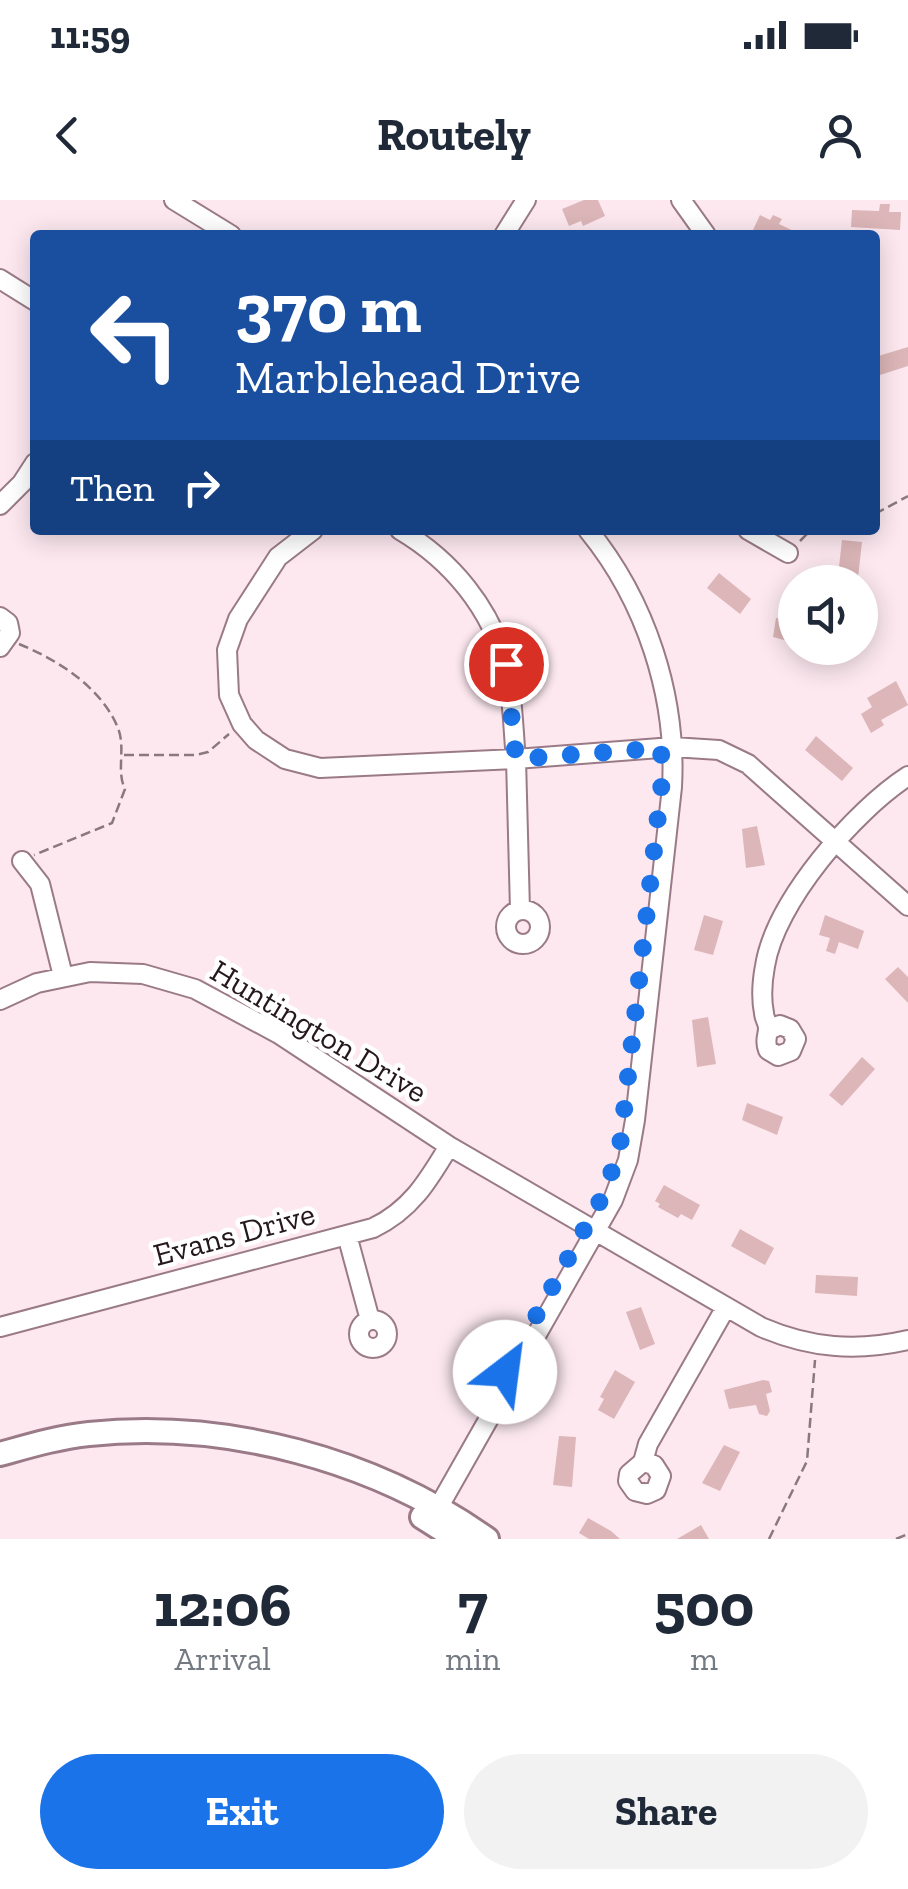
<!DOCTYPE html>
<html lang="en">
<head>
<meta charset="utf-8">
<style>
  :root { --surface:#fff; --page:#f2f2f3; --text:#1f2937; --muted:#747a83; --accent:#1a73e8 }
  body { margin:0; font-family:"Zilla Slab",serif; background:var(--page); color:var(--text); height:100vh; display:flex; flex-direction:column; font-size:38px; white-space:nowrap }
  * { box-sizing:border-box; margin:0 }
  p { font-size:32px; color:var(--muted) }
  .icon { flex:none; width:55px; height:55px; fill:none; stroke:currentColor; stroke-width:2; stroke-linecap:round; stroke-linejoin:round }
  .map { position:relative; height:1339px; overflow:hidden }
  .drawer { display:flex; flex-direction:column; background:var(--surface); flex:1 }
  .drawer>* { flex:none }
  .guide { position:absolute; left:30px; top:30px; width:850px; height:305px; border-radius:10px; box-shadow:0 5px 25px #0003; background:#1a4fa0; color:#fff; overflow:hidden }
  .tools { position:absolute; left:778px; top:365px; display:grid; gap:20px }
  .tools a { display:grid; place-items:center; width:100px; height:100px; border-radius:50%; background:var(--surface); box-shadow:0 5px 25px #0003; font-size:50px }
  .pin { position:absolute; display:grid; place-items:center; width:85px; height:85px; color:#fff; margin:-42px; border:5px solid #fff; border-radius:50%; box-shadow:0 2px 10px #0007 }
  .me { position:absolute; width:110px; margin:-55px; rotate:30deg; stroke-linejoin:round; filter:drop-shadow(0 0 8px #0008) }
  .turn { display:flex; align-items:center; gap:35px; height:210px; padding:0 40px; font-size:45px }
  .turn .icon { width:130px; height:130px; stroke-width:2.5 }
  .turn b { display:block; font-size:70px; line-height:85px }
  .then { display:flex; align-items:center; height:95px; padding:0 40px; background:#0003; gap:20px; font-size:38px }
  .eta { display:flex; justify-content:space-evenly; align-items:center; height:170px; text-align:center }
  .eta b { font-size:60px; font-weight:700; line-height:70px }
  .action { display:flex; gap:20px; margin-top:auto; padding:20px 40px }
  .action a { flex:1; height:115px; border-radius:60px; background:var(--accent); color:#fff; font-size:40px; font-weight:700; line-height:115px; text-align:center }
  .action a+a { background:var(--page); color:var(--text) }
  .status { display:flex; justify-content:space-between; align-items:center; height:70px; padding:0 50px; background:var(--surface); direction:ltr }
  .status svg { height:28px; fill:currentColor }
  header { display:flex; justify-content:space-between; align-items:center; height:130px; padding:0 40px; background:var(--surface); font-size:45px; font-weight:700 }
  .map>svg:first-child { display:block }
  .building { fill:#dcb6b8 }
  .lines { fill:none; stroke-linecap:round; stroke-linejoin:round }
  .minor-casing { stroke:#9a7a87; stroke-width:22 }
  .major-casing { stroke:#9a7a87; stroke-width:28 }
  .path { stroke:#89797f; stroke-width:2.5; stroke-dasharray:10 5; stroke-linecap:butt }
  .minor { stroke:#fff; stroke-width:18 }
  .major { stroke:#fff; stroke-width:22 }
  .route { stroke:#1a73e8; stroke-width:18; stroke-dasharray:0 32.4 }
  .labels { text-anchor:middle; stroke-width:9; stroke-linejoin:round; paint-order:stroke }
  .street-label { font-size:32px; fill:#24181d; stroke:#fff }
</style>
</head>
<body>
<div class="status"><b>11:59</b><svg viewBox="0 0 49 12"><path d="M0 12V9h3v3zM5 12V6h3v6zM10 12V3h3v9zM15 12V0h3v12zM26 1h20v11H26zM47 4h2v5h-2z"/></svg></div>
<header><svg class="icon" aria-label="back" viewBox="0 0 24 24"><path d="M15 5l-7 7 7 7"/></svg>Routely<svg class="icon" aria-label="person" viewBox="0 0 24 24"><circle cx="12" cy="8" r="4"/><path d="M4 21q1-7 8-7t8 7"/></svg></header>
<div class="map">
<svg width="908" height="1339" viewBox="0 0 908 1339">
  <rect width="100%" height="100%" fill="#fde8f0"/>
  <path class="building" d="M584,0H598L605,16L583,26L581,21L569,26L562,9Z
    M880,4H890L889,12H901L900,30L851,27L852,10L879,11Z
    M760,15L770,20L773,15L782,19L779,24L802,35H764L753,30Z
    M908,147V166L880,175L875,157Z
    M842,340L862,342L858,378L838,376Z
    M719,373L751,399L740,414L707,388Z
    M776,418L795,421V443L773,437Z
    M896,481L908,505L881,520L884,525L871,533L861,514L872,507L867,498Z
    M816,536L853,568L842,581L805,550Z
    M757,626L765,665L746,668L742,629Z
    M704,715L723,721L713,755L694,750Z
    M825,715L864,731L858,749L839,742L835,754L826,751L830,738L819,735Z
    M898,767L908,777V803L885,779Z
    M708,817L716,864L697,867L692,820Z
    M862,857L875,869L842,906L829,895Z
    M747,903L783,917L777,935L742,920Z
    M664,985L700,1005L692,1020L681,1014L678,1018L658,1007L660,1004L655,1001Z
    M740,1029L774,1048L765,1065L731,1046Z
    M816,1075L858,1077L857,1096L815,1093Z
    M641,1107L655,1144L640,1150L626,1112Z
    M615,1170L635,1182L614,1219L598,1210L604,1199L600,1197Z
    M763,1180L769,1181L772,1192L766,1194L770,1211L767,1216L759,1214L756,1205L729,1209L724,1190Z
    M559,1236L576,1237L572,1287L553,1285Z
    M724,1245L740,1252L720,1291L702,1283Z
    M588,1318L611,1331L620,1339H589L579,1333Z
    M701,1325L709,1339H677Z"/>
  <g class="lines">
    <g class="minor-casing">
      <path id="minor" d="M174,0L231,35
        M681,0L706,35
        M504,35L526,0
        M0,79L35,101
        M0,305L22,283L35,263
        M313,330L278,357L238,419L227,450L229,495L242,524L256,540L285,559L320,568L516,559C513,529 513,496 506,467C492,409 451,360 400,330
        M748,330L788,353
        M0,417L8,423L10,433L0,447
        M22,661L40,684L63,776
        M506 727a17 17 0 1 1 34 0a17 17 0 1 1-34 0Z
        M520,710L516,559L673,547L719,550L748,564L908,706
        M0,800L37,783L90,772L143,774L195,789L279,834L449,946L761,1127C810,1148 856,1152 908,1140
        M769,830L780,825L790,829L796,839L791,851L778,856L768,850C764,840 768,837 768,828C768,823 764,818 764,813C761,798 762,782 765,766C775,702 854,611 908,576
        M347,1035L370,1120
        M359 1134a14 14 0 1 1 28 0a14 14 0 1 1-28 0Z
        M0,1127L373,1028C411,1010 428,981 449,946
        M643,1262L654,1265L661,1276L656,1290L647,1294L635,1291L628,1281L629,1274L643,1262L648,1244L726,1107
        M433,1317L613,1000L628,960L635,920L672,587C677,496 646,401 588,330"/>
    </g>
    <g class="major-casing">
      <path id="major" d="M0,1254C29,1246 59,1237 89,1234C227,1220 374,1259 487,1339
        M422,1317L457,1339"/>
    </g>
    <path class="path" d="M875,314L908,296
      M800,341L808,333L827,330
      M19,444C58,460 101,487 118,528C126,548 116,571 125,589L112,623L34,655
      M124,555H196L208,552L229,534
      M769,1339L807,1261L815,1160
      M896,1339L908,1334"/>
    <use href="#minor" class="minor"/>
    <use href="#major" class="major"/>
  </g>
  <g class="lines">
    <path class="route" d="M505,1172L605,992L620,946L662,581L661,548L516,559L506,464"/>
  </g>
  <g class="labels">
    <g class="street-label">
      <text transform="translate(319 831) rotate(31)" y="11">Huntington Drive</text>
      <text transform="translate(234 1034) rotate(-15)" y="11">Evans Drive</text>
    </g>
  </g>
</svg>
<div class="tools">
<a><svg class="icon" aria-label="sound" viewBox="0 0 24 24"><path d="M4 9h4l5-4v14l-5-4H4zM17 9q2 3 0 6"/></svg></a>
</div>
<div class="pin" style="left:506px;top:464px;background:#d93025"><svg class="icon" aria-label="arrive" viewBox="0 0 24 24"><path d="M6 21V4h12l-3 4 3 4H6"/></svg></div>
<svg class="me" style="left:505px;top:1172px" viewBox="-20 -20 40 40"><circle r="19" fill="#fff"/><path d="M0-13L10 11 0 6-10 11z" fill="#1a73e8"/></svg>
<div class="guide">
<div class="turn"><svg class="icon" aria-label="left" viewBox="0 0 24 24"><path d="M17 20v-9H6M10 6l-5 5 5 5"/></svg><div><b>370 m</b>Marblehead Drive</div></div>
<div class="then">Then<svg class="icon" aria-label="right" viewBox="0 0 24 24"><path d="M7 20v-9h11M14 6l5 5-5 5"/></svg></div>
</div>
</div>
<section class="drawer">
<div class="eta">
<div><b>12:06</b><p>Arrival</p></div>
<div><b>7</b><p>min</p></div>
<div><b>500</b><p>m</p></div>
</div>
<div class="action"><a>Exit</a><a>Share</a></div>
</section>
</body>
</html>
